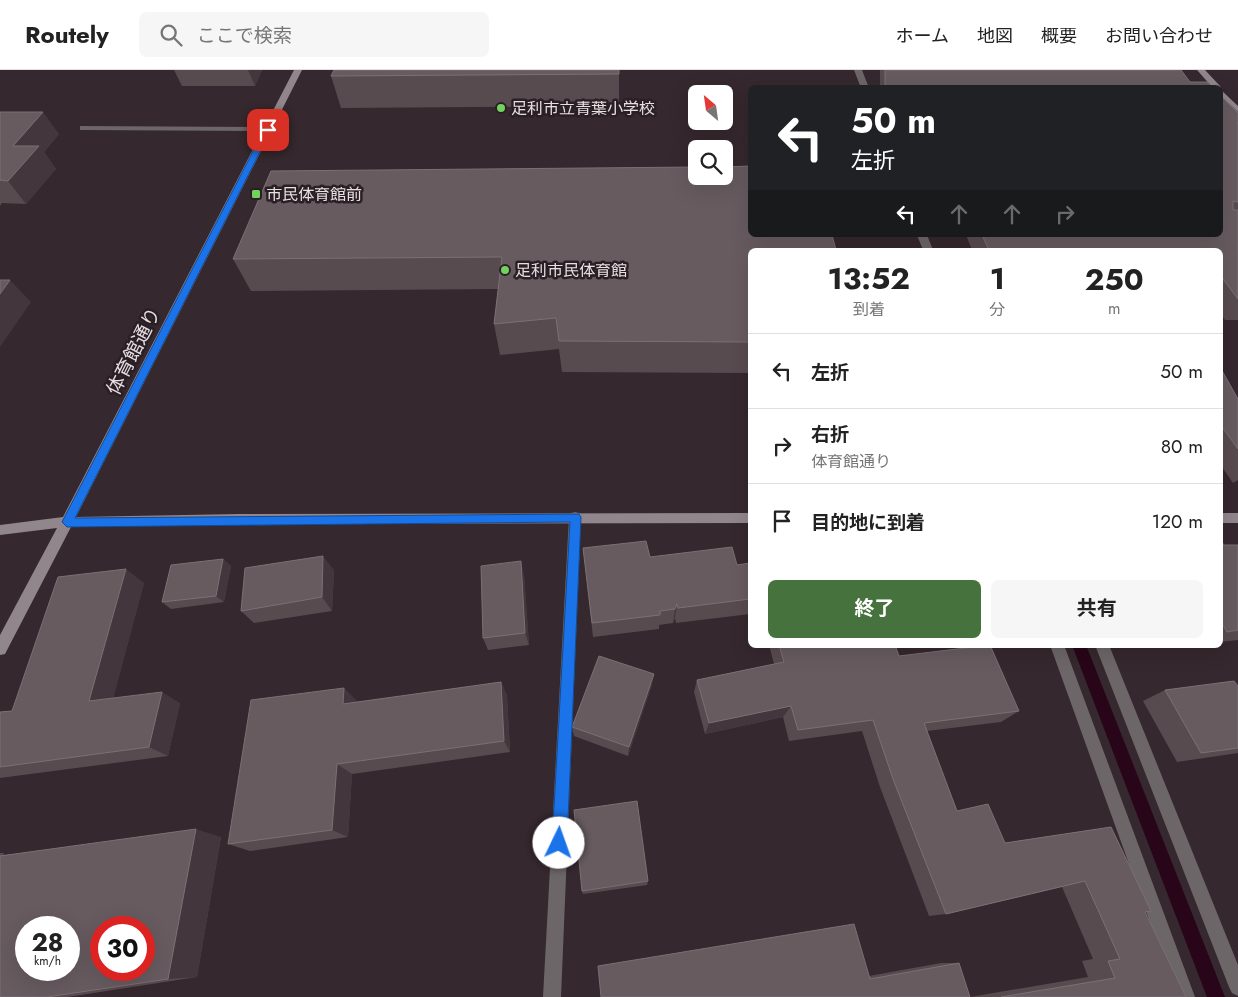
<!DOCTYPE html>
<html lang="ja">
<head>
<meta charset="utf-8">
<style>
  :root { --surface:#fff; --page:#f6f6f6; --text:#222; --muted:#767676; --line:#e0e0e0; --accent:#46723d }
  body { margin:0; font-family:Jost,"Noto Sans JP",sans-serif; background:var(--page); color:var(--text); height:100vh; display:flex; flex-direction:column; font-size:19px; white-space:nowrap }
  * { box-sizing:border-box; margin:0 }
  p { font-size:16px; color:var(--muted) }
  .icon { flex:none; width:28px; height:28px; fill:none; stroke:currentColor; stroke-width:2; stroke-linecap:round; stroke-linejoin:round }
  .map { position:relative; flex:1; overflow:hidden }
  .sheet { position:absolute; left:748px; top:178px; width:475px; height:400px; display:flex; flex-direction:column; background:var(--surface); border-radius:8px; box-shadow:0 5px 20px #0002 }
  .sheet>* { flex:none }
  .hud { position:absolute; left:748px; top:15px; width:475px; height:152px; border-radius:8px; box-shadow:0 5px 20px #0002; background:#202124; color:#fff; overflow:hidden }
  .needle { width:32px; rotate:331deg }
  .buttons { position:absolute; left:688px; top:15px; display:grid; gap:10px }
  .buttons a { display:grid; place-items:center; width:45px; height:45px; border-radius:8px; background:var(--surface); box-shadow:0 5px 20px #0002; font-size:25px }
  .speed { position:absolute; left:15px; top:846px; display:flex; gap:10px; font-size:25px; font-weight:700; text-align:center }
  .speed>* { display:grid; place-content:center; width:65px; height:65px; border-radius:50%; background:var(--surface); box-shadow:0 5px 20px #0002; line-height:1 }
  .speed small { font-size:12px; font-weight:400 }
  .speed .limit { border:8px solid #d22; background:#fff; color:#111 }
  .pin { position:absolute; display:grid; place-items:center; width:42px; height:42px; color:#fff; margin:-21px; border-radius:10px; box-shadow:0 2px 8px #0006 }
  .me { position:absolute; width:55px; margin:-28px; rotate:3deg; stroke-linejoin:round; filter:drop-shadow(0 0 4px #0008) }
  .turn { display:flex; align-items:center; gap:18px; height:105px; padding:0 20px; font-size:22px }
  .turn .icon { width:65px; height:65px; stroke-width:2.5 }
  .turn b { display:block; font-size:35px; line-height:42px }
  .lanes { display:flex; align-items:center; height:48px; padding:0 20px; background:#0003; justify-content:center; gap:25px; direction:ltr }
  .lanes .off { opacity:.35 }
  .eta { display:flex; justify-content:space-evenly; align-items:center; height:85px; text-align:center }
  .eta b { font-size:30px; font-weight:700; line-height:35px }
  .button { display:flex; gap:10px; margin-top:auto; padding:10px 20px }
  .button a { flex:1; height:58px; border-radius:8px; background:var(--accent); color:#fff; font-size:20px; font-weight:700; line-height:58px; text-align:center }
  .button a+a { background:var(--page); color:var(--text) }
  ul { padding:0; list-style:none }
  li { display:flex; align-items:center; gap:15px; height:75px; padding:0 20px; border-top:1px solid var(--line) }
  li div { flex:1 }
  li b { display:block; font-size:19px }
  li em { font-style:normal }
  header { display:flex; align-items:center; gap:30px; box-sizing:border-box; height:70px; padding:0 25px; background:var(--surface); border-bottom:1px solid var(--line) }
  header strong { font-size:24px }
  nav { display:flex; gap:28px; margin-inline-start:auto; font-size:18px }
  .search { width:350px; height:45px; background:var(--page); display:flex; align-items:center; gap:12px; box-sizing:border-box; padding:0 18px; border-radius:8px; color:var(--muted); font-size:19px }
  .map>svg:first-child { display:block }
  .lines { fill:none; stroke-linecap:round; stroke-linejoin:round }
  .stream { fill:#280518; fill-rule:evenodd }
  .lane { fill:#6d6669; fill-rule:evenodd }
  .street { fill:#6d6669; fill-rule:evenodd }
  .secondary { fill:#91868b; fill-rule:evenodd }
  .wall { fill:#584b50 }
  .shaded-wall { fill:#43363c }
  .building { fill:#675b60; stroke:#7b7074; fill-rule:evenodd }
  .route { fill:#1a73e8; stroke:#114b97 }
  .poi-dot { fill:#71d35e; stroke:#2a1f24; stroke-width:2 }
  .labels { text-anchor:middle; stroke-width:5; stroke-linejoin:round; paint-order:stroke }
  .far-poi-label { font-size:16px; fill:#e7dfe2; stroke:#2a1f24; text-anchor:start }
  .street-label { font-size:19px; fill:#e7dfe2; stroke:#2a1f24 }
</style>
</head>
<body>
<header>
<strong>Routely</strong>
<div class="search"><svg class="icon" aria-label="search" viewBox="0 0 24 24"><circle cx="10" cy="10" r="6"/><path d="M15 15l6 6"/></svg>ここで検索</div>
<nav><a>ホーム</a><a>地図</a><a>概要</a><a>お問い合わせ</a></nav>
</header>
<div class="map">
<svg width="1238" height="927" viewBox="0 0 1238 927">
  <rect width="100%" height="100%" fill="#35282e"/>
  <g class="lines">
    <path class="stream" d="M1072,575H1086L1225,927H1207Z"/>
    <path class="lane" d="M1050,575H1064L1195,927H1177Z
      M1095,575H1109L1238,895V926L1232,923L1229,917Z"/>
    <path class="street" d="M854,0H862L869,18H861Z
      M80,56L268,57L272,59L268,61L83,60H80Z
      M917,165H927L933,180H923Z
      M575,442L579,443L581,447L561,927H543L569,447L571,443Z"/>
    <path class="secondary" d="M294,0H302L76,447L238,444L750,443V453L238,454L71,457L5,584L0,585V565L57,458L0,465V455L63,447Z
      M1197,0H1205L1220,16L1221,18L1220,19L1238,36V42L1220,25V18H1213Z
      M1220,443H1238V453H1220Z"/>
  </g>
  <path class="wall" d="M174,0H262L255,16H182Z
    M619,0V36L341,38L331,6Z
    M880,0H1181L1190,12L1212,18H880Z
    M0,42L59,64L44,82L56,99L26,134L2,133L0,136Z
    M1238,43V250H1225L1220,243V180H972L966,165H1220Z
    M750,180V303L562,302L559,279L500,285L494,254L498,219L251,221L233,189Z
    M1220,297L1238,329V410L1233,413L1220,394Z
    M1220,471L1224,475H1238V570L1220,572Z
    M583,478L650,487L737,495L750,493V544L676,553L675,548L673,553L659,555V559L593,567Z
    M223,489L231,496L224,532L171,539L162,532Z
    M334,500L332,541L254,553L241,541Z
    M524,505L529,575L488,580L483,568Z
    M144,513L113,628L180,633L168,686L0,708V642L12,641Z
    M769,575H895L899,586L1019,641L1001,652L927,661L957,741L1005,773L1111,757L1145,842L1186,927H601L869,906L941,893H959L970,927L1088,907L1082,891L1093,889L1062,817L946,844L929,846L880,717L862,661L789,671L783,647L705,664L694,622L697,610L774,594Z
    M501,612L507,626L510,682L352,704L348,767L250,781L228,774L358,632Z
    M652,615L628,686L574,666L572,657Z
    M1238,616V683L1177,692L1143,631L1165,620Z
    M221,767L197,907L68,927H0V783H4L3,785Z
    M648,811L647,815L583,824L582,821Z"/>
  <path class="shaded-wall" d="M248,0H262L255,16Z
    M43,42L59,64L44,82L56,99L26,134L8,111L13,76Z
    M10,210L31,232L0,277V224Z
    M323,486L334,500L332,541L322,527Z
    M223,489L231,496L224,532L216,526Z
    M521,491L524,505L529,575L525,563Z
    M126,499L144,513L110,641L89,631Z
    M677,534L675,548L673,553L675,539Z
    M654,604L652,615L628,686L629,677Z
    M501,612L507,626L510,682L504,671Z
    M344,618L358,632L343,634Z
    M162,622L180,633L168,686L149,677Z
    M791,636L783,647L705,664L709,653Z
    M337,694L352,704L348,767L332,760Z
    M196,759L221,767L197,907L168,909Z"/>
  <path class="building" d="M334,0H619V4L331,6Z
    M885,0H1181L1190,12H1207L1212,18H885Z
    M1220,25L1238,43V53H1237L1238,55V132L1233,131V140H1238V229L1220,205V180H989L982,165H1220Z
    M0,42H43L13,76H39L8,111L0,110Z
    M750,96V165H832L836,180H750V272L559,271L556,248L494,254L502,187L233,189L271,101L696,97V106H724V97Z
    M0,210H10L0,224Z
    M1220,297L1238,329V379L1220,354Z
    M646,471L650,487L732,477L737,495L750,493V529L678,538L677,534L675,539L660,541V545L592,553L583,478Z
    M1220,471H1221L1224,475H1238V560L1227,562L1220,550Z
    M323,486L322,527L241,541L245,498Z
    M223,489L216,526L162,532L171,495Z
    M521,491L525,563L483,568L481,496Z
    M126,499L89,631L162,622L149,677L0,697V642L12,641L58,507Z
    M779,575H895L899,586L990,575L1019,641L924,653L957,741L988,734L1005,773L1111,757L1151,841L1145,842L1186,927H1001L1115,908L1108,891L1120,889L1085,811L946,844L893,709L873,650L798,660L791,636L709,653L697,610L784,592Z
    M599,586L654,604L629,677L572,657Z
    M1234,611L1238,616V678L1201,683L1165,620Z
    M501,612L504,671L337,694L332,760L228,774L251,630L344,618L343,634Z
    M637,731L648,811L582,821L574,740Z
    M196,759L168,909L47,927H0V786ZM26,858H69V900H26ZM101,858H144V900H101Z
    M854,854L870,909L959,893L970,927H601L598,896Z"/>
  <path class="route" d="M268,57L271,60L75,448L579,444L581,447L567,773L565,779L559,781L554,779L552,773L570,452L67,457L62,452L264,60Z"/>
  <g class="poi-dot">
    <circle cx="501" cy="38" r="5"/>
    <rect x="251" y="119" width="10" height="10" rx="2.5"/>
    <circle cx="505" cy="200" r="5"/>
  </g>
  <g class="labels">
    <g class="far-poi-label">
      <text x="511" y="44">足利市立青葉小学校</text>
      <text x="266" y="130">市民体育館前</text>
      <text x="515" y="206">足利市民体育館</text>
    </g>
    <g class="street-label">
      <text transform="translate(133 281) rotate(-63)" y="7">体育館通り</text>
    </g>
  </g>
</svg>
<div class="buttons">
<a><svg class="needle" viewBox="-14 -14 28 28"><path d="M0-13l5 13h-10z" fill="#e53935"/><path d="M0 13l5-13h-10z" fill="#767676"/></svg></a>
<a><svg class="icon" aria-label="search" viewBox="0 0 24 24"><circle cx="10" cy="10" r="6"/><path d="M15 15l6 6"/></svg></a>
</div>
<div class="speed"><div>28<small>km/h</small></div><div class="limit">30</div></div>
<div class="pin" style="left:268px;top:60px;background:#d93025"><svg class="icon" aria-label="arrive" viewBox="0 0 24 24"><path d="M6 21V4h12l-3 4 3 4H6"/></svg></div>
<svg class="me" style="left:559px;top:773px" viewBox="-20 -20 40 40"><circle r="19" fill="#fff"/><path d="M0-13L10 11 0 6-10 11z" fill="#1a73e8"/></svg>
<div class="hud">
<div class="turn"><svg class="icon" aria-label="left" viewBox="0 0 24 24"><path d="M17 20v-9H6M10 6l-5 5 5 5"/></svg><div><b>50 m</b>左折</div></div>
<div class="lanes"><svg class="icon" aria-label="left" viewBox="0 0 24 24"><path d="M17 20v-9H6M10 6l-5 5 5 5"/></svg><svg class="icon off" aria-label="ahead" viewBox="0 0 24 24"><path d="M12 20V5M6 11l6-6 6 6"/></svg><svg class="icon off" aria-label="ahead" viewBox="0 0 24 24"><path d="M12 20V5M6 11l6-6 6 6"/></svg><svg class="icon off" aria-label="right" viewBox="0 0 24 24"><path d="M7 20v-9h11M14 6l5 5-5 5"/></svg></div>
</div>
<section class="sheet">
<div class="eta">
<div><b>13:52</b><p>到着</p></div>
<div><b>1</b><p>分</p></div>
<div><b>250</b><p>m</p></div>
</div>
<ul>
<li><svg class="icon" aria-label="left" viewBox="0 0 24 24"><path d="M17 20v-9H6M10 6l-5 5 5 5"/></svg><div><b>左折</b></div><em>50 m</em></li>
<li><svg class="icon" aria-label="right" viewBox="0 0 24 24"><path d="M7 20v-9h11M14 6l5 5-5 5"/></svg><div><b>右折</b><p>体育館通り</p></div><em>80 m</em></li>
<li><svg class="icon" aria-label="arrive" viewBox="0 0 24 24"><path d="M6 21V4h12l-3 4 3 4H6"/></svg><div><b>目的地に到着</b></div><em>120 m</em></li>
</ul>
<div class="button"><a>終了</a><a>共有</a></div>
</section>
</div>
</body>
</html>
